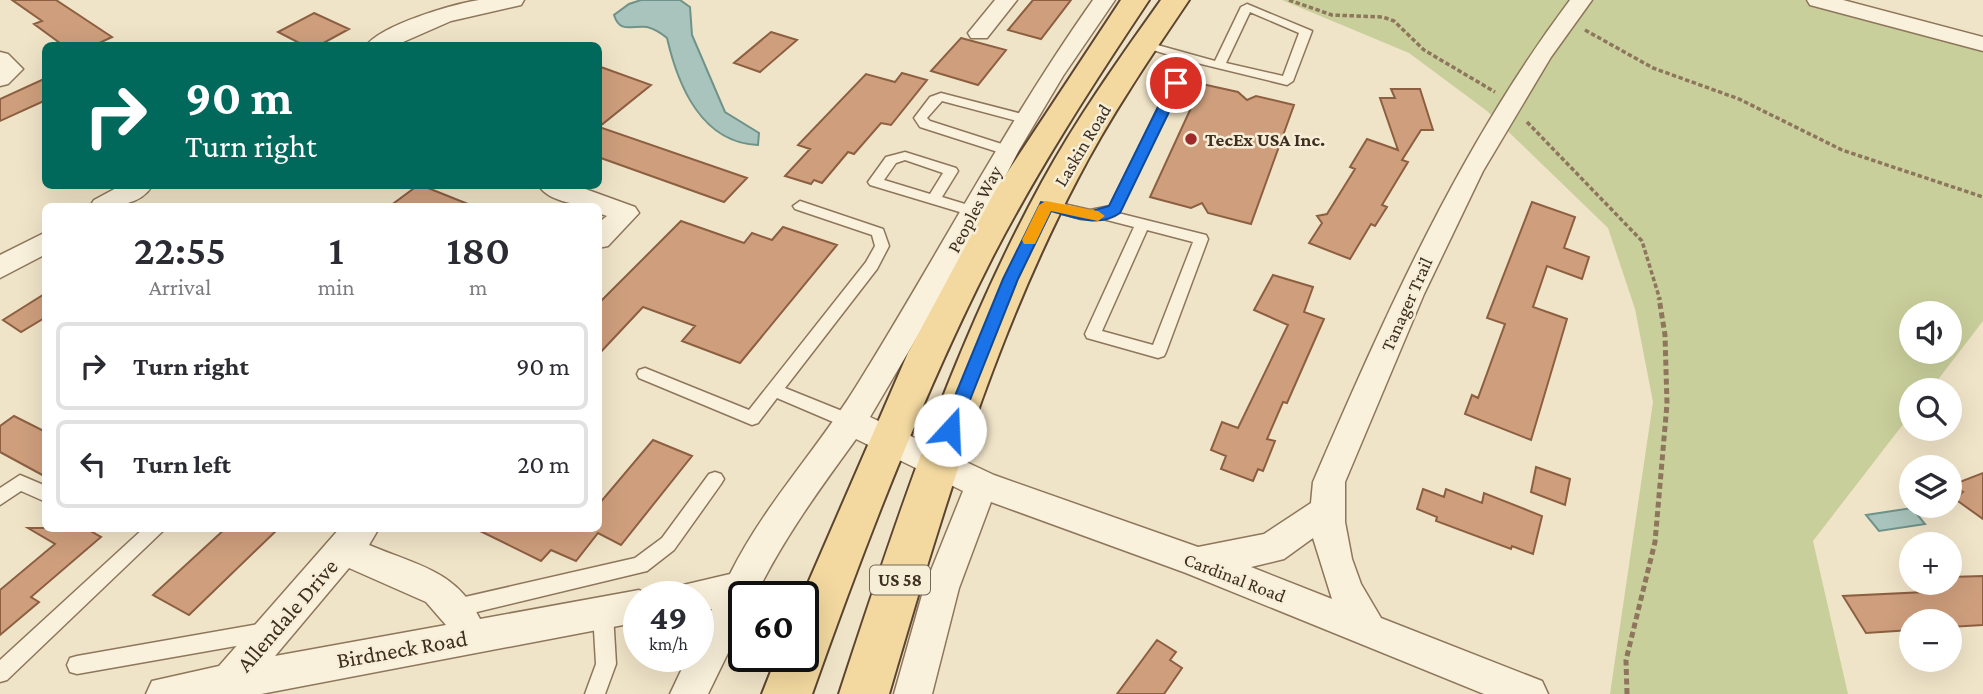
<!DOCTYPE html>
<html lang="en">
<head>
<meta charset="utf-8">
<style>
  :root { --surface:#fff; --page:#f2f2f3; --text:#2b2b33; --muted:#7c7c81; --line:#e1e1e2 }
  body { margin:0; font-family:"Crimson Pro",serif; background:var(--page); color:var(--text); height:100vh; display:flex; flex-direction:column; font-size:26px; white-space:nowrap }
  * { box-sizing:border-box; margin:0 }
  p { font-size:23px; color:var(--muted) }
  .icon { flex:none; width:38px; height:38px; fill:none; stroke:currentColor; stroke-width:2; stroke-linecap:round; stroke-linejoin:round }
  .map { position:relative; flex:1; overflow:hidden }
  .side { position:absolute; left:42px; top:203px; width:560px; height:329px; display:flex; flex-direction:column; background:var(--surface); border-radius:10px; box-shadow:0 7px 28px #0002 }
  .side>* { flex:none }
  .banner { position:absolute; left:42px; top:42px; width:560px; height:147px; border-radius:10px; box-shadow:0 7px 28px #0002; background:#00695c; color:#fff; overflow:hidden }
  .controls { position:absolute; left:1899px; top:301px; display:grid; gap:14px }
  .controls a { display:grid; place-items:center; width:63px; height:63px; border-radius:50%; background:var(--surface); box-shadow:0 7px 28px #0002; font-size:35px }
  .speed { position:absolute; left:623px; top:581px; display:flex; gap:14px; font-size:35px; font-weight:700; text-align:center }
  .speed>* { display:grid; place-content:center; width:91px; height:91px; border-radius:50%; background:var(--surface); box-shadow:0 7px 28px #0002; line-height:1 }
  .speed small { font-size:18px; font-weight:400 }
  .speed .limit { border:4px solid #111; border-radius:10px; background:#fff; color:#111 }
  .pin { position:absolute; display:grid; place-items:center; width:60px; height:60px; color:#fff; margin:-30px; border:4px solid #fff; border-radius:50%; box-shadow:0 2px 7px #0007 }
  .me { position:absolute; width:77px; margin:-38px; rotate:20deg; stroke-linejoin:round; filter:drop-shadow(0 0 5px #0008) }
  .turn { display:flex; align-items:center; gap:24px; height:147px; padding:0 28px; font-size:32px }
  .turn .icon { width:91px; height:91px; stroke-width:2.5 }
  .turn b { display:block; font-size:49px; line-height:60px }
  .eta { display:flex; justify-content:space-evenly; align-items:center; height:119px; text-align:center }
  .eta b { font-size:42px; font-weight:600; line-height:49px }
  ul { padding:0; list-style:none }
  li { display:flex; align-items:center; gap:21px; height:88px; margin:0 14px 10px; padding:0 14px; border:4px solid var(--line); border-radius:10px }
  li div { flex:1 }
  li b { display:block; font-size:26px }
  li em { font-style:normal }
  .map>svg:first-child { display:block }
  .green { fill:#c9cf9b; fill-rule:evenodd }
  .water { fill:#a9c4bc; stroke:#6f938a; stroke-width:2 }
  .building { fill:#cf9f7d; stroke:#8d5f41; stroke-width:2 }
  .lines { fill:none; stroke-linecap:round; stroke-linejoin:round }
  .lane-casing { stroke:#8d765c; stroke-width:3 }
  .street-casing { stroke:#8d765c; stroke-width:3 }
  .primary-casing { stroke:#5b4430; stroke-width:4 }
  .path-far1 { stroke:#8d765c; stroke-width:3.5; stroke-dasharray:4.5 2.5; stroke-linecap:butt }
  .path { stroke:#8d765c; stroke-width:5; stroke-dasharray:6 3.5; stroke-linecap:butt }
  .lane { fill:#faf1dc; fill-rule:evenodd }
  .street { fill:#faf1dc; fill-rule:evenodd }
  .primary { fill:#f3d9a0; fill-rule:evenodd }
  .route { fill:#1a73e8; stroke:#114b97; stroke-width:2 }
  .slow { fill:#f59e0b }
  .poi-dot { fill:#9e2a2b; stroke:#f7eed8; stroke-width:2.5 }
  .labels { text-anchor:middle; stroke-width:5; stroke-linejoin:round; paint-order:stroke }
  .shield { fill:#f7eed8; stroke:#756857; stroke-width:2 }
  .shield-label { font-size:18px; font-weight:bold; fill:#3d2e20 }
  .poi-label { font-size:19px; font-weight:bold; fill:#3d2e20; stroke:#f7eed8; text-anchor:start }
  .street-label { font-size:19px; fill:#3d2e20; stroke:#f7eed8 }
  .near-street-label { font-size:23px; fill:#3d2e20; stroke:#f7eed8 }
</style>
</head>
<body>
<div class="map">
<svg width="1983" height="694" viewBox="0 0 1983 694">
  <rect width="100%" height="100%" fill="#f0e4c8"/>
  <path class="green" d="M1282,0H1804L1983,48V321L1930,390H1911V414L1813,541L1848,694H1610L1653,402L1635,309L1608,228L1487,111L1409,53ZM1911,313H1950V352H1911Z"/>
  <path class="water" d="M641,0H680L690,7L692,35L725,112L759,133L758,145C702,143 678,86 667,38C661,33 655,29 647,27C632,25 620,34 614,15L629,4Z
    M1912,508L1925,524L1879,531L1866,515Z"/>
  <path class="building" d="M12,0H56L112,37L93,46H64L34,24L42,21Z
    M1033,0H1071L1041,39L1008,30Z
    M314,13L349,29L318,46H305L278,32Z
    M771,32L797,40L760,72L734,63Z
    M961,38L1006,50L978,85L931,71Z
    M598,66L651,85L599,127L747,178L724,202L598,157Z
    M902,73L927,80L891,125L881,123L854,154L848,152L822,183L814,180L811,184L785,176L810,149L798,145L866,74L895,82Z
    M46,78V100L0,121V99Z
    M1202,84L1238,92L1247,100L1256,96L1294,105L1251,224L1208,213L1202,203L1191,208L1150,197Z
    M1391,89H1420L1433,130H1421L1402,160L1408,162L1382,205L1387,207L1375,226L1371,224L1350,259L1309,243L1322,223L1317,216L1327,214L1355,169L1350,167L1367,139L1398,150L1380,98H1395Z
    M417,186H423L473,206H390Z
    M1532,202L1575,217L1564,248L1589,257L1582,279L1547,266L1533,307L1567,319L1531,440L1465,414L1472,395L1478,398L1505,324L1487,318Z
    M681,221L744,243L752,233L772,240L783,227L837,245L740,363L682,341L695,326L643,307L598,355V304Z
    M1273,275L1313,287L1304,312L1324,319L1287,403L1283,402L1267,439L1275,441L1263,471L1258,469L1253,481L1221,469L1226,456L1211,450L1222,422L1238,428L1288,325L1254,310Z
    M46,293V317L21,332L3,320Z
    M14,416L46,432V477L0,452V426Z
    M653,440L692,456L621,545L598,533L576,561L551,550L541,561L474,528H598V505Z
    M1536,467L1570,479L1565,505L1531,492Z
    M1983,473V519L1955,499L1963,492L1952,485Z
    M1423,489L1444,497L1446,489L1482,503L1484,493L1542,516L1533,554L1512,546L1511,549L1436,521L1437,517L1417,509Z
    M28,528H85L101,537L31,597L39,602L0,635V590L55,544Z
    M226,528H279L189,615L153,595Z
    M1983,576V625L1950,627V621H1911V630L1866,633L1843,596L1925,592L1918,583H1950V577Z
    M1157,640L1176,652L1170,660L1182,668L1164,694H1117Z"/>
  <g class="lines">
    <g class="lane-casing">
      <path id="lane" d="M1247,4L1312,31L1293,81L1287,85L1193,62L1118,213L1206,235L1208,239L1166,352L1164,356L1158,358L1087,338L1085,334L1134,227L1103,219H1081L1041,208L1039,205L1046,200L1090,210L1110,206L1182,59L1137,45L1143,41L1215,61L1241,7ZM1250,12L1299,33L1283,76L1226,63ZM1147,230L1193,242L1153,345L1102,331Z
        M941,93L1030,116L1031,119L1025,123L942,101L927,118L930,121L1011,147L1013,150L1006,154L1001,153L920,127L914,118L930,97Z
        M905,152L956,168L958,171L942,197L978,208L980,211L978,214L973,216L870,185L868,182L886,157ZM905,160L943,173L930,194L884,180L896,163Z
        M800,201L883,229L889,246L877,269L785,388L857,417L859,422L857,427H845L777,398L758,423L752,425L639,378L637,374L639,370L645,368L749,410L866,262L875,246L872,235L795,209L793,206Z
        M715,472L721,474L724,479L721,484L674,550L647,571L456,617L449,614L447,608L449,602L456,599L635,558L662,538L709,474Z
        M20,475L46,486V502L21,491L0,505V488Z
        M144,528H166L7,680L0,682V660Z
        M603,604L610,607L613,613L616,664L605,694H585L596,664L593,613L596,607Z
        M265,623L272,626L275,632L272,638L265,641L77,674L70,672L67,665L70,658L77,656Z"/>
    </g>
    <g class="street-casing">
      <path id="street" d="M524,0L521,5L451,21L394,46H366C381,25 453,4 479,0C493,0 509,0 524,0Z
        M995,0H1017L987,38H971L968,33Z
        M1093,0H1115L1063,76L1019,150L956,271L870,417L994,475L1198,547L1264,534L1311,503L1313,482C1386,313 1459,148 1570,0H1592L1551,57L1483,171L1424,294L1345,482V522L1352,559L1361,584L1381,618L1542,681L1548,694H1484L1186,573L991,502L959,588L932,694H894L924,588L963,491L856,439C819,490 782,540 755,597H744V620L708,694H670L688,656H698V636L712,609L698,612V597H674L679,586L730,574C764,505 817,450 857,385C937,257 1006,123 1093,0ZM1313,538L1332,599L1251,567L1284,559Z
        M1807,0H1843L1983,37V51L1810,5Z
        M0,52L8,54L23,69L8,84L0,86Z
        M120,186H152C139,207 112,206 90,206L94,200Z
        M539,186H577L635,207L639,213L608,246L598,248V223L607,216L598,213V206C581,206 549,202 539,186Z
        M46,232V254L0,278V255Z
        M340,528H379L369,545C416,565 456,570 480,619L639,590L653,597H639V622L261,694H146L152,681L219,666ZM349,568L426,602L446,625L275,656Z"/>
    </g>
    <g class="primary-casing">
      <path id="primary" d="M1121,0H1149C1093,84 1038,169 992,258C921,398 864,547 812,694H762L777,656H803L802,597L908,353L995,191Z
        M1161,0H1189C1149,59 1109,118 1077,180C992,342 940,520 889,694H839C896,520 954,343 1042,182C1077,118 1119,59 1161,0Z"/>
    </g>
    <path class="path-far1" d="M1289,0L1332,15L1383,17L1394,21L1424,50L1495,92
      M1585,30L1653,68L1739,99L1842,150L1983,197
      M1527,122L1642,241L1660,300"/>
    <path class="path" d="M1627,694L1626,660L1655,542L1667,404L1665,335L1659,298"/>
    <use href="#lane" class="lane"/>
    <use href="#street" class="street"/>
    <use href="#primary" class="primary"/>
  </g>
  <path class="route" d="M1176,80L1183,83L1120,213C1099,228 1074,217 1051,211L1018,279L958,430L956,435H944L941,430L1003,279L1041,202L1092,211L1109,206L1170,83Z"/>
  <path class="slow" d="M1046,201L1098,211L1105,216L1098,221L1051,211L1035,244H1024L1022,240L1039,205Z"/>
  <circle class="poi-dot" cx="1191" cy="139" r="7"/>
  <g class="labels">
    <rect class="shield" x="870" y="565.5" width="60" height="29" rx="5"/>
    <g class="shield-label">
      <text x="900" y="586">US 58</text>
    </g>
    <g class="poi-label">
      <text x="1205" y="146">TecEx USA Inc.</text>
    </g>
    <g class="street-label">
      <text transform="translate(1082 145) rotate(-59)" y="7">Laskin Road</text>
      <text transform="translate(974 209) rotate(-62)" y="7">Peoples Way</text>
      <text transform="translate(1406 304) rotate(-66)" y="7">Tanager Trail</text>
      <text transform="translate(1235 577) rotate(21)" y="7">Cardinal Road</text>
    </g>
    <g class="near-street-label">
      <text transform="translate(287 615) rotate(-49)" y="8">Allendale Drive</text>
      <text transform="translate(402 649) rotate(-10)" y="8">Birdneck Road</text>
    </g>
  </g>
</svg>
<div class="controls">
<a><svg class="icon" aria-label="sound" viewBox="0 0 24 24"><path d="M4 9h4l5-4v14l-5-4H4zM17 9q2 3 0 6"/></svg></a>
<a><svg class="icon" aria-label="search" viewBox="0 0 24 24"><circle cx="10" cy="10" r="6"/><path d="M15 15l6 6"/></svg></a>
<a><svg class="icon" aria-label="layers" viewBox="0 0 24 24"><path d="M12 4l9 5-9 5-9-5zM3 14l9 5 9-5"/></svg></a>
<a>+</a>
<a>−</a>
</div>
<div class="speed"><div>49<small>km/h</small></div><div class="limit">60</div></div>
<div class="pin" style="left:1176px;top:83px;background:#d93025"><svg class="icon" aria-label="arrive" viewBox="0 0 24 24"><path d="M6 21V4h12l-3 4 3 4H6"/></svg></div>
<svg class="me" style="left:950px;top:430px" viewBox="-20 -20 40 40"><circle r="19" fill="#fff"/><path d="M0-13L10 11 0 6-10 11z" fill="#1a73e8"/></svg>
<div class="banner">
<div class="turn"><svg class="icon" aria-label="right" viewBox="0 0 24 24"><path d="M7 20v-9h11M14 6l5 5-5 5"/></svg><div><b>90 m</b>Turn right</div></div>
</div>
<section class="side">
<div class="eta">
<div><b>22:55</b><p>Arrival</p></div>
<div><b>1</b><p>min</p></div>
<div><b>180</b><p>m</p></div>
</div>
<ul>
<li><svg class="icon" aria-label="right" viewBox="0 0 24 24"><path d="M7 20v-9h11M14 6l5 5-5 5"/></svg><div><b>Turn right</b></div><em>90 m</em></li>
<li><svg class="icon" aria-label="left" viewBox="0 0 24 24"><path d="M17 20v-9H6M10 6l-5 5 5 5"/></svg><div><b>Turn left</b></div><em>20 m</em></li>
</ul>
</section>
</div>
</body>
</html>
